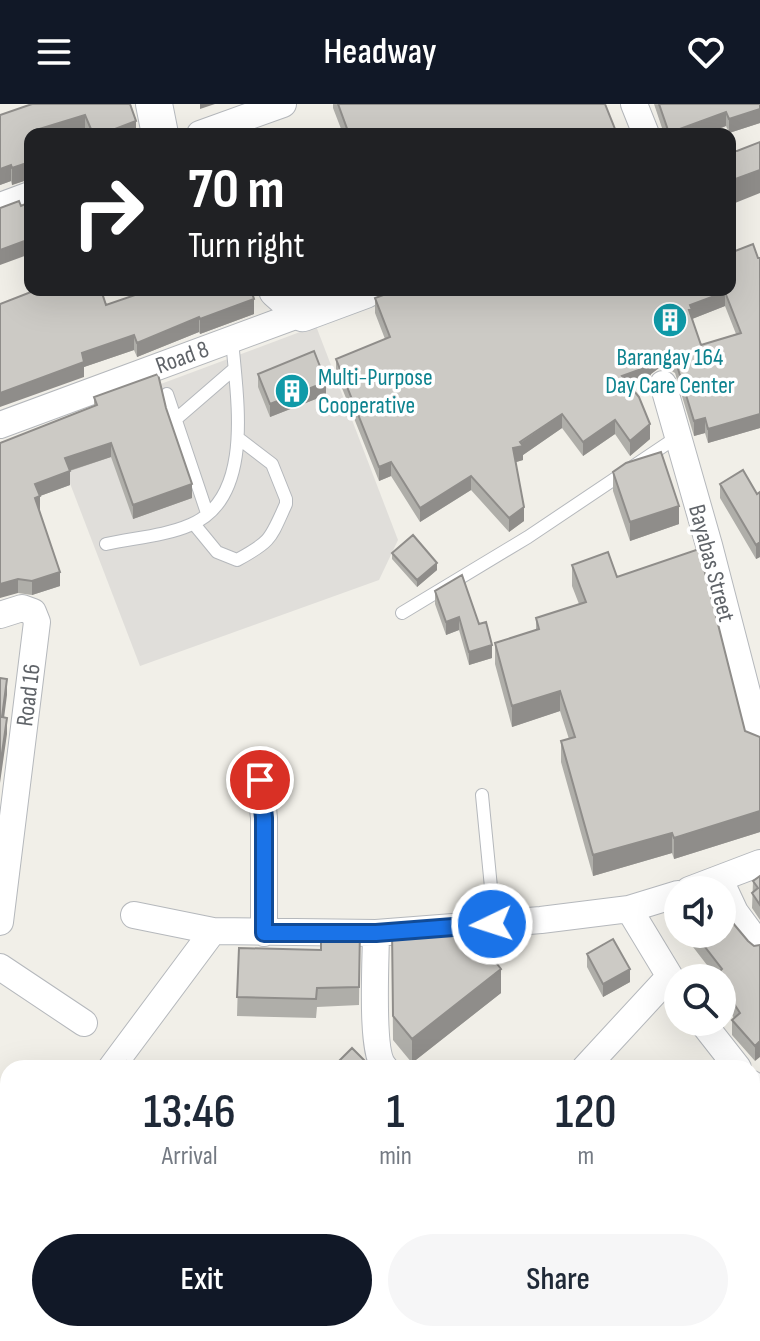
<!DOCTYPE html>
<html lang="en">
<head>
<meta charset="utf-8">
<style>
  :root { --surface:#fff; --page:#f6f6f7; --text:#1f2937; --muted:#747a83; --accent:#111827 }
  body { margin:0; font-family:"Sofia Sans Condensed",sans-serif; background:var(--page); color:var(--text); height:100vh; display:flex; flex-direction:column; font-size:30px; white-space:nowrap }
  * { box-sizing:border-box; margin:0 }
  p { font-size:26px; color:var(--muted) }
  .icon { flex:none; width:44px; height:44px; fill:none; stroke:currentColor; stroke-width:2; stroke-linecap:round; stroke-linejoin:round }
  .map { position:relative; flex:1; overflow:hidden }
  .details { position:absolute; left:0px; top:956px; width:760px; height:282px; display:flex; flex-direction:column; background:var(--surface); border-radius:24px 24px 0 0; box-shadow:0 8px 32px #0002 }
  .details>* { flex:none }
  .top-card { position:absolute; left:24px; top:24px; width:712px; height:168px; border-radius:16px; box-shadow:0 8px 32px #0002; background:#202124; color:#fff; overflow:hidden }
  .controls { position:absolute; left:664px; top:772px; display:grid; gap:16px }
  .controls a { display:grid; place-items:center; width:72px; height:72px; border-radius:50%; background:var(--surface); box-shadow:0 8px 32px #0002; font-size:40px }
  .pin { position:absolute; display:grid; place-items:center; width:68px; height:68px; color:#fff; margin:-34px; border:4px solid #fff; border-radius:50%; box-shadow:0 2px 8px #0007 }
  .me { position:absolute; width:88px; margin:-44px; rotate:266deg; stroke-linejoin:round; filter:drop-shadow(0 0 6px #0008) }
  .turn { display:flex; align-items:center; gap:28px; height:168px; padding:0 32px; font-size:36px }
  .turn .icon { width:104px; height:104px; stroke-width:2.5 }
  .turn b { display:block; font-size:56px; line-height:68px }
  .eta { display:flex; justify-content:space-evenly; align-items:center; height:136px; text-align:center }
  .eta b { font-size:48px; font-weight:600; line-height:56px }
  .action { display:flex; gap:16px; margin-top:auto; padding:16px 32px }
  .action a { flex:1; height:92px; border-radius:48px; background:var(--accent); color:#fff; font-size:32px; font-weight:600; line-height:92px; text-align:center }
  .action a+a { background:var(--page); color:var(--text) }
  header { display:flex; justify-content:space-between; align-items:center; height:104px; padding:0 32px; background:var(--accent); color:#fff; font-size:36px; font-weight:600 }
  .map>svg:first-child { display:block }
  .industrial { fill:#e0deda }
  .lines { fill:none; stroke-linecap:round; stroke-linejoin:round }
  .lane-casing { stroke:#b5b8bc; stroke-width:14 }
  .street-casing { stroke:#b5b8bc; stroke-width:28 }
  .secondary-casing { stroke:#b6babf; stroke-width:38 }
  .lane { stroke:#fff; stroke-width:12 }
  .street { stroke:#fff; stroke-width:26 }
  .secondary { stroke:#fff; stroke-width:36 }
  .wall { fill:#afaea9; fill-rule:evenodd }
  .shaded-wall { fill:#8f8d8a }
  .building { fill:#cccac5; stroke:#8f8d8a; stroke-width:2; fill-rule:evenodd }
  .route-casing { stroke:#114b97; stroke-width:20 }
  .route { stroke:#1a73e8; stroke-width:14 }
  .labels { text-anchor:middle; stroke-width:7; stroke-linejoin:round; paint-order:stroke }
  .street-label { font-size:24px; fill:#5f6368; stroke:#fff }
  .culture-label { font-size:24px; fill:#0d838f; stroke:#fff }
</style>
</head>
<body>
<header><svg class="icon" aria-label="menu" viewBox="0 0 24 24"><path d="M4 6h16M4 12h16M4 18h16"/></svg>Headway<svg class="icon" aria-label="heart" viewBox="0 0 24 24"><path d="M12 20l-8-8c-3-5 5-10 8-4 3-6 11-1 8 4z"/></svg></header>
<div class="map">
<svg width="760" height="1237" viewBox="0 0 760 1237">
  <rect width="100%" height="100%" fill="#f1efe8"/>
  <path class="industrial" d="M316,222L398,436L379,476L140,562L48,322Z"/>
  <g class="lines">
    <g class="lane-casing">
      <path id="lane" d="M167,290L207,409
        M175,316L234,265
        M194,420L217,448L237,456C272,437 270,435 286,400V395L272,360L238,334
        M106,440C132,434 165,432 190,421C256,394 236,290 232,235
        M402,509L528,433L677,333
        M482,691L493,804L492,820
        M149,1230L158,1237"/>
    </g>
    <g class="street-casing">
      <path id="street" d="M634,0L646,30
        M200,30L283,0
        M0,102L30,91
        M663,280L709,441L760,638
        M0,321L303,209
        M0,511L22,504L33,508L37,518L0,818
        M260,676L264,714V829
        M720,776L735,808L760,842
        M689,786L760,759
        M629,805L678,886
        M134,811L213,827L376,829L541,816L629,805L678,790
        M376,829C376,854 370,949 385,964
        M0,863L84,919
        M702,918L738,964
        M111,964L213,827
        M585,964L669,873
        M752,980L760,990
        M752,1100L760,1092
        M0,1107L8,1114
        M307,1230L316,1237
        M436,1237L443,1230
        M626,1237L632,1230"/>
    </g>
    <g class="secondary-casing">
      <path id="secondary" d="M154,0L160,30
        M277,186L303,209L365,186"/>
    </g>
    <use href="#lane" class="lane"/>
    <use href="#street" class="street"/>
    <use href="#secondary" class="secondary"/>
  </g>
  <path class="wall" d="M130,0L136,30H86L85,27L76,30H30V75L12,81L11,77L0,81V11Z
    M333,0H605L617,30H343L333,4Z
    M654,0H760V19L729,29L726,22L705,30H664Z
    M730,149L760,324L708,339L705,329L694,332L675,269L668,265L659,264L651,270L647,278L631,283L650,335L630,352L615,330L583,352L562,324L523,351V356L516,358L524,417L509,428L471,386L420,418L391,372L379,377L336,269V255L385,235L375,209V194L730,186ZM725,202L736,230L701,241L692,215Z
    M36,186L106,201L140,190L138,186H251L254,210L200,230L199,228L137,253L134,246L84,263V273Z
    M258,270L326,291L270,313L258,283Z
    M94,293L166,304L192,394L133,415L111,353L70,367V381L40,392V406L39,407L60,482L32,491L18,489L0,339L94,302Z
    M613,368L679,420L630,437L613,387Z
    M720,380L757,390L760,388V453L756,455L720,394Z
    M392,449L437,466L417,483L392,455Z
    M572,461L617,473L745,627L760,633V728L674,755L672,749L593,772L561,658V637L569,635L560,607L512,623L495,560V539L536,526V514L579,500L572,482Z
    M435,487L479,520L492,554L469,561L459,526L446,531L435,500Z
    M760,772V816L752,804L753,777Z
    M392,825L501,889L412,959L393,936Z
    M360,826L359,901L317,903L316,914L237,912L239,844L321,846Z
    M683,830H722L748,837L754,842L760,841L755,957L732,931V916L734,914L722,896V874H717Z
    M587,850L630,878L603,893L587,863Z"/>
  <path class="shaded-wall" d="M200,0H215L200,5Z
    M760,5V19L729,29V15Z
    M726,8V22L705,30H669Z
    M85,11V27L76,30H33V27Z
    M136,17V30H102Z
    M30,58V75L12,81V64Z
    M11,61V77L0,81V65Z
    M760,66V89L730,101V77Z
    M30,135V150L0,161V146Z
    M725,188V202L692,215L689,221L690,201Z
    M254,195V210L200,230V215Z
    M199,213V228L137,253V239Z
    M134,231V246L84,263V273L0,303V289L82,249Z
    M659,250V264L651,270L647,278L622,287V272Z
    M326,278V291L270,313V300Z
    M562,310V324L523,351V356L513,359V344Z
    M760,310V324L708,339V325Z
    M705,314V329L694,332V317Z
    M615,316V330L583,352V338Z
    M650,320V335L630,352V337Z
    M111,339V353L65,368V354Z
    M391,358V372L379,377V363Z
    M70,367V381L40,392V406L35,408V380Z
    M471,372V386L420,418V404Z
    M192,380V394L133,415V401Z
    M679,402V420L630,437V418Z
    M524,403V417L509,428V414Z
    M760,438V453L756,455V441Z
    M437,459V466L417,483V476Z
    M60,468V482L32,491V477Z
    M18,475V489L0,494V480Z
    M459,513V526L446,531V518Z
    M492,541V554L469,561V548Z
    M7,575V591L2,630V613Z
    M560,587V607L512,623V602Z
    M7,614V630L0,679V663Z
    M760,707V728L674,755V734Z
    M672,729V749L593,772V751Z
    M501,865V889L412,959V935Z
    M630,865V878L603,893V880Z
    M760,937V953L755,957V942Z
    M760,1051V1066L752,1075V1059Z"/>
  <path class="building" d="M32,0H130L136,17L102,30H93L85,11L33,27L34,30H30V58L12,64L11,61L0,65V11Z
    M338,0H605L617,30H349Z
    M659,0H760V5L729,15L726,8L669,29Z
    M760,38V66L730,77V47H737Z
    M19,97L21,102L30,98V135L0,146V104Z
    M753,140L758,154H760V310L708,325L705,314L694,317L675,255L668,250H659L651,255L647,263L622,272L639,293L650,320L630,337L615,316L583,338L562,310L520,338L523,342L513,344L524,403L509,414L471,372L420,404L391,358L379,363L336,255L390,233L375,194L397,186H673V188L680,186H730V149ZM725,188L741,229L701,241L689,206H692L690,201Z
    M36,186H101L106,201L144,188L143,186H251L254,195L200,215L199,213L137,239L134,231L82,249L84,258L0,289V200Z
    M314,247L326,278L270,300L258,270Z
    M158,270L166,304L192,380L133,401L111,339L65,354L70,367L35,380L40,392L35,394L60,468L32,477L18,475L0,480V339L97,301L94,293Z
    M661,348L679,402L630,418L613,368L626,359Z
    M743,366L757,390L760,388V438L756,441L720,380Z
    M413,431L437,459L417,476L392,449Z
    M699,445L745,627L760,633V707L674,734L672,729L593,751L561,637L575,633L560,587L512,602L495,539L539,525L536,514L586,498L572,461L608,448L617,473Z
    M462,471L479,520L486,518L492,541L469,548L459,513L446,518L435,487Z
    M0,574L7,575L2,613L7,614L0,663Z
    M760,772V801L752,789L758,784L753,777Z
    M722,806L748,837L754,842L760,841V937L755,942L732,916L740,909L722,881L726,878L718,869L722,865L695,830H722Z
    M469,824L501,865L412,935L393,912L392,825Z
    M321,826H360L359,883L317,884L316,895L237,893L239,844L321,846Z
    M613,835L630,865L603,880L587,850Z
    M352,944L372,964H332Z
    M126,957L132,964H117Z
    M760,1008V1051L752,1059V1016Z"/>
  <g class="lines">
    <g class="route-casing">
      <path id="route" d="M260,676L264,714V829H376L492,820"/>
    </g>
    <use href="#route" class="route"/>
  </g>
  <defs>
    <g id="building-disc" transform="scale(1.8)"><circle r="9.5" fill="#0f9aa8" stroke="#fff"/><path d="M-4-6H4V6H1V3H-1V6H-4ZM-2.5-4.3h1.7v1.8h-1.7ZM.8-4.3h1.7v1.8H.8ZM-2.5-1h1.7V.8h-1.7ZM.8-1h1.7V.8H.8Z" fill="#fff"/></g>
  </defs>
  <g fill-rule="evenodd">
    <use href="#building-disc" x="670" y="216"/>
    <use href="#building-disc" x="292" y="287"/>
  </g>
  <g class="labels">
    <g class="street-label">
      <text transform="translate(182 253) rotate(-20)" y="8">Road 8</text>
      <text transform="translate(712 459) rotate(75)" y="8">Bayabas Street</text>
      <text transform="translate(28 591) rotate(-83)" y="8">Road 16</text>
    </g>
    <g class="culture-label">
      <text x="670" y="261">Barangay 164<tspan x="670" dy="28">Day Care Center</tspan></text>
      <text x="318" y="281" text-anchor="start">Multi-Purpose<tspan x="318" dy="28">Cooperative</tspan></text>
    </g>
  </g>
</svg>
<div class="controls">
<a><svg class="icon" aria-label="sound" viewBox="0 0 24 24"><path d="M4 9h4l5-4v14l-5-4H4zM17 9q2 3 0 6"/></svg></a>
<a><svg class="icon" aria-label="search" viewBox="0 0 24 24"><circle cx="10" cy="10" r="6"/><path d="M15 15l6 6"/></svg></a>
</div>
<div class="pin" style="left:260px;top:676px;background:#d93025"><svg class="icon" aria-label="arrive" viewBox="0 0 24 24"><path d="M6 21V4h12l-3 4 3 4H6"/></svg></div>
<svg class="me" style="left:492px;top:820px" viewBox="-20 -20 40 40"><circle r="17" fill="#1a73e8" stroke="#fff" stroke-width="3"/><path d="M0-11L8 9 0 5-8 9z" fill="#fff"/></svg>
<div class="top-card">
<div class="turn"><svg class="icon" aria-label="right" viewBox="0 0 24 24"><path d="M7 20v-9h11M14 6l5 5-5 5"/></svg><div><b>70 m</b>Turn right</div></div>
</div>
<section class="details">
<div class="eta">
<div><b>13:46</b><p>Arrival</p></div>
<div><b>1</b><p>min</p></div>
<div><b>120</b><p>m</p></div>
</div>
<div class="action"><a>Exit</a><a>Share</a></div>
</section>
</div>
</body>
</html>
